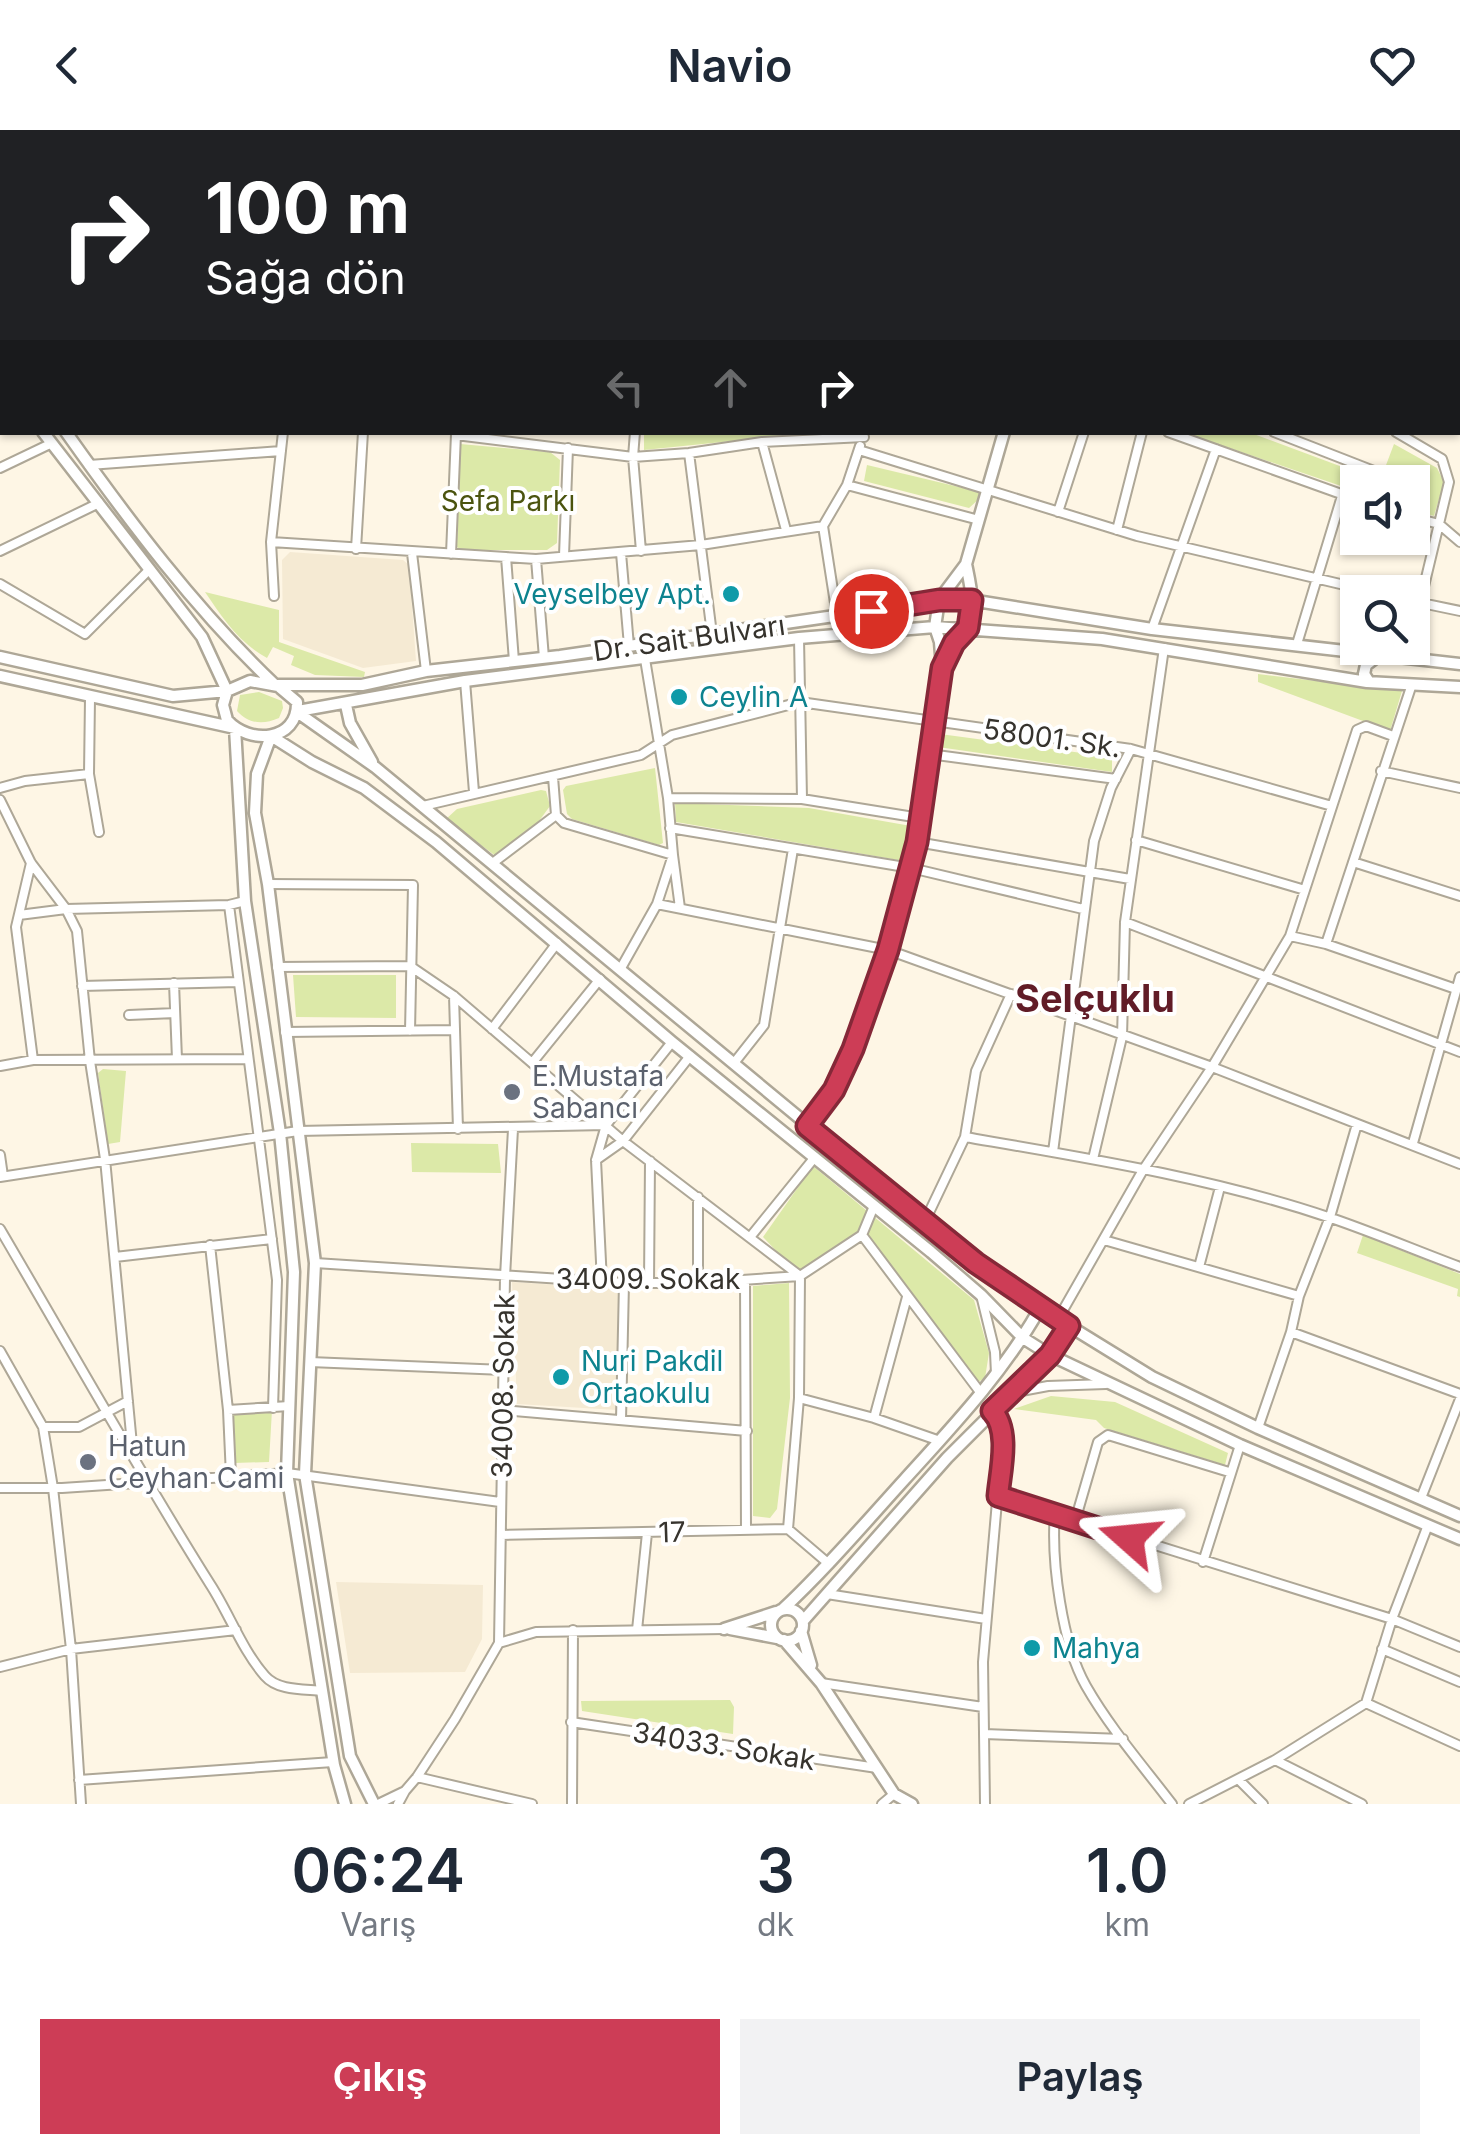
<!DOCTYPE html>
<html lang="tr">
<head>
<meta charset="utf-8">
<style>
  :root { --surface:#fff; --page:#f2f2f3; --text:#1f2937; --muted:#747a83; --accent:#cd3d56 }
  body { margin:0; font-family:Inter,sans-serif; background:var(--page); color:var(--text); height:100vh; display:flex; flex-direction:column; font-size:38px; white-space:nowrap }
  * { box-sizing:border-box; margin:0 }
  p { font-size:32px; color:var(--muted) }
  .icon { flex:none; width:55px; height:55px; fill:none; stroke:currentColor; stroke-width:2; stroke-linecap:round; stroke-linejoin:round }
  .map { position:relative; height:1674px; overflow:hidden }
  .details { display:flex; flex-direction:column; background:var(--surface); flex:1 }
  .details>* { flex:none }
  .guide { position:absolute; left:0px; top:0px; width:1460px; height:305px; box-shadow:0 2px 8px #0004; background:#202124; color:#fff; overflow:hidden }
  .tools { position:absolute; left:1340px; top:335px; display:grid; gap:20px }
  .tools a { display:grid; place-items:center; width:90px; height:90px; border-radius:0px; background:var(--surface); box-shadow:0 2px 8px #0004; font-size:50px }
  .pin { position:absolute; display:grid; place-items:center; width:85px; height:85px; color:#fff; margin:-42px; border:5px solid #fff; border-radius:50%; box-shadow:0 2px 10px #0007 }
  .me { position:absolute; width:110px; margin:-55px; rotate:288deg; stroke-linejoin:round; filter:drop-shadow(0 0 8px #0008) }
  .turn { display:flex; align-items:center; gap:35px; height:210px; padding:0 40px; font-size:45px }
  .turn .icon { width:130px; height:130px; stroke-width:2.5 }
  .turn b { display:block; font-size:70px; line-height:85px }
  .lanes { display:flex; align-items:center; height:95px; padding:0 40px; background:#0003; justify-content:center; gap:50px; direction:ltr }
  .lanes .off { opacity:.35 }
  .eta { display:flex; justify-content:space-evenly; align-items:center; height:170px; text-align:center }
  .eta b { font-size:60px; font-weight:600; line-height:70px }
  .action { display:flex; gap:20px; margin-top:auto; padding:20px 40px }
  .action a { flex:1; height:115px; border-radius:0px; background:var(--accent); color:#fff; font-size:40px; font-weight:600; line-height:115px; text-align:center }
  .action a+a { background:var(--page); color:var(--text) }
  header { display:flex; justify-content:space-between; align-items:center; height:130px; padding:0 40px; background:var(--surface); font-size:45px; font-weight:600 }
  .map>svg:first-child { display:block }
  .built { fill:#f5ead3 }
  .green { fill:#dce9a8 }
  .lines { fill:none; stroke-linecap:round; stroke-linejoin:round }
  .street-casing { stroke:#aea797; stroke-width:12 }
  .secondary-casing { stroke:#aea797; stroke-width:15 }
  .primary-casing { stroke:#aea797; stroke-width:16 }
  .street { stroke:#fff; stroke-width:8 }
  .secondary { stroke:#fff; stroke-width:10 }
  .primary { stroke:#fff; stroke-width:11 }
  .route-casing { stroke:#852838; stroke-width:25 }
  .route { stroke:#cd3d56; stroke-width:18 }
  .culture-dot { fill:#0f9aa8; stroke:#fff; stroke-width:4 }
  .worship-dot { fill:#6b7280; stroke:#fff; stroke-width:4 }
  .labels { text-anchor:middle; stroke-width:8; stroke-linejoin:round; paint-order:stroke }
  .park-label { font-size:28px; fill:#4b540f; stroke:#fff }
  .culture-label { font-size:28px; fill:#0d838f; stroke:#fff; text-anchor:start }
  .street-label { font-size:28px; fill:#36332d; stroke:#fff }
  .worship-label { font-size:28px; fill:#5b616d; stroke:#fff; text-anchor:start }
  .district-label { font-size:38px; font-weight:bold; fill:#611c27; stroke:#fff }
</style>
</head>
<body>
<header><svg class="icon" aria-label="back" viewBox="0 0 24 24"><path d="M15 5l-7 7 7 7"/></svg>Navio<svg class="icon" aria-label="heart" viewBox="0 0 24 24"><path d="M12 20l-8-8c-3-5 5-10 8-4 3-6 11-1 8 4z"/></svg></header>
<div class="map">
<svg width="1460" height="1674" viewBox="0 0 1460 1674">
  <rect width="100%" height="100%" fill="#fef6e5"/>
  <path class="built" d="M290,422L403,430L409,435L416,531L363,538L283,509L282,430Z
    M512,1152L618,1159L617,1280L517,1274Z
    M336,1452L483,1455L482,1509L465,1542L350,1543Z"/>
  <path class="green" d="M644,302H809V303L644,320Z
    M1185,303H1251L1380,351L1394,314L1437,338L1444,352L1434,386L1420,382L1417,374L1413,372L1412,352L1353,353L1347,358Z
    M460,314L550,322L560,330L557,413L547,420H461L457,417Z
    M867,335L980,362L979,369L969,378L864,351Z
    M205,462L279,480V512L365,542L364,547L315,545L291,535L294,526L273,517L267,528C239,513 222,487 205,462Z
    M1258,544L1402,561L1390,601L1258,552Z
    M259,562L282,571L283,578L279,588C263,595 249,594 237,581L240,565Z
    M940,604L1112,627V642L938,617Z
    M655,638L663,713L659,715L572,689L567,684L563,660L566,656Z
    M541,660L546,661L550,676L539,691L497,727L446,689L457,679Z
    M675,673L809,678L911,696L904,731L676,692Z
    M293,845H396V888L296,887Z
    M103,939L126,941L120,1012L108,1014L98,943Z
    M411,1013L498,1014L501,1043L412,1042Z
    M813,1036L974,1170L989,1223L985,1248L978,1252L907,1167L862,1105L800,1146L763,1107Z
    M1363,1105L1460,1144V1167L1457,1166L1458,1159L1357,1123Z
    M789,1153L790,1268L777,1379L770,1388L753,1386V1156Z
    M1051,1266L1115,1272L1228,1323L1225,1335L1104,1298L1096,1290L1014,1279Z
    M272,1280L269,1332L234,1333L231,1282Z
    M730,1570L734,1577L733,1604L582,1581L581,1571Z"/>
  <g class="lines">
    <g class="street-casing">
      <path id="street" d="M293,0V2
        M388,0L396,2
        M734,0L750,2
        M830,0L835,2
        M1345,0L1349,2
        M412,2V0
        M428,2L429,0
        M510,2L511,0
        M660,2V0
        M863,2V0
        M1299,2L1300,0
        M1458,60L1460,62
        M0,114H2
        M0,250L2,248
        M635,302L633,327L641,421
        M1168,302L1358,370
        M1274,302L1374,341
        M1396,302L1442,329L1449,352L1420,473L1411,529
        M456,305L633,327L689,323L762,312L864,307
        M762,312L786,400
        M859,320L1137,406L1374,462
        M689,323L712,504
        M89,335L281,321
        M0,338L50,314
        M847,355L979,390
        M1058,382L1084,302
        M1412,387L1439,394L1460,412
        M1117,400L1142,302
        M271,412L536,429L701,415L823,396
        M356,419L363,302
        M0,421L99,373
        M412,423L426,541
        M621,423L629,516
        M451,424L456,304
        M564,426L568,318
        M506,427L514,531
        M536,429L544,528
        M0,454L85,504L150,439
        M274,466L271,412L283,302
        M1412,471L1460,481
        M837,486L823,396L847,355L860,316
        M1152,499L1216,319
        M799,508L802,669
        M1297,514L1342,366
        M465,551L474,662
        M90,568L89,644L99,702
        M929,624L1116,649
        M1381,641L1460,658
        M553,647L556,685L564,693L673,725L680,778
        M0,658L25,651L89,644
        M668,668L802,669L920,688
        M0,670L31,733L66,779L77,801L90,931L105,1029L133,1325
        M423,676L641,625L672,605L800,572L1131,619L1332,676
        M670,698L911,738L1083,779
        M1136,710L1305,760
        M917,712L1130,749
        M494,732L556,685
        M1353,732L1460,766
        M31,733L16,797L33,930
        M268,754L413,755L410,901
        M657,774L888,820L1212,937L1460,1034
        M229,775L277,1150L273,1278
        M19,785L66,779L229,775L245,771
        M1125,792L1460,922
        M1290,806L1326,814L1456,859
        M1326,814L1412,554
        M410,836L454,866L623,1011L800,1146
        M277,837L410,836
        M621,838L657,774L673,725L668,668L645,529
        M174,853L177,929
        M82,856L238,852
        M454,866L458,999
        M129,885L175,883
        M492,899L557,813
        M285,902L455,900
        M532,933L600,849
        M734,933L764,895L793,719
        M0,936L33,930L248,929
        M965,1007L976,941L1011,864
        M1413,1013L1460,847
        M1053,1022L1094,711L1111,658L1131,619
        M0,1025L3,1046
        M1093,1029L1122,907L1125,792L1164,518
        M596,1030L623,1011L690,926
        M0,1047L298,1001L606,995L672,912
        M925,1091L965,1007C1087,1028 1213,1048 1331,1088C1375,1103 1417,1121 1460,1137
        M0,1099C70,1218 137,1338 210,1454C229,1483 242,1520 265,1546C278,1561 304,1559 322,1561
        M862,1105L980,1262
        M751,1106L815,1027
        M1104,1110L1299,1166
        M210,1115L228,1280L231,1346
        M115,1127L272,1109
        M315,1133L624,1153H698L800,1146L862,1105L874,1076
        M1199,1137L1220,1057
        M745,1150L746,1400
        M602,1152L596,1030L606,995
        M698,1153V1067
        M649,1154L650,1031
        M981,1165L995,1222L996,1244
        M1058,1189L1143,1040L1212,937L1290,806L1357,600L1366,596L1393,606
        M1291,1202L1460,1264
        M0,1221L43,1297L53,1358L71,1519L81,1674
        M310,1232L504,1240
        M1016,1262L1048,1256L1106,1254
        M799,1268L874,1288L940,1311
        M228,1280L289,1276
        M503,1280L747,1301
        M874,1288L907,1167
        M621,1290L624,1153
        M43,1297H79L128,1271
        M1258,1298L1291,1202L1299,1166L1330,1087L1357,994
        M0,1358H62L287,1343L500,1372
        M998,1366L1392,1489L1460,1517
        M1421,1368L1460,1269
        M1055,1383C1051,1431 1062,1514 1086,1556C1110,1598 1143,1636 1172,1674
        M1075,1391L1098,1312L1108,1305L1229,1342
        M788,1399L799,1268L800,1146
        M501,1405L788,1399L829,1434
        M1203,1432L1240,1315
        M827,1464L986,1489
        M637,1500L647,1403
        M499,1513L536,1502L724,1499
        M1382,1519L1460,1552
        M0,1537L71,1519L236,1500
        M821,1553L983,1577
        M1366,1573L1460,1616
        M571,1592L877,1638
        M984,1604L1123,1609
        M1275,1630L1362,1674
        M417,1647L532,1674
        M79,1650L333,1632
        M1239,1650L1263,1674
        M405,1661L417,1647L455,1589L499,1513L505,1147L513,999
        M378,1674L405,1661L398,1674
        M572,1674L573,1500
        M882,1674L894,1664
        M985,1674L983,1532L1002,1314L999,1288L992,1281
        M1189,1674L1275,1630L1366,1573L1392,1489L1428,1395"/>
    </g>
    <g class="secondary-casing">
      <path id="secondary" d="M0,200L2,204
        M0,233L2,237
        M66,302C129,391 196,480 275,555H362L426,541L560,526L958,468L1152,499L1460,534
        M0,527L173,566L227,561L202,507L43,302
        M944,535C951,521 959,512 966,500C977,481 970,454 966,434
        M0,546L235,598L245,771L280,1003L294,1142L287,1343L334,1635L345,1674
        M250,551L278,556L297,572C298,612 249,615 227,590L223,575L227,561Z
        M1369,552L1364,544L1366,535L1379,525
        M346,575L350,593L372,632
        M298,581L465,551L799,508L935,497L1102,509L1367,552L1460,557
        M297,582L375,637L975,1133L1040,1178L1152,1247L1258,1298L1460,1386
        M807,996L834,959L853,919L888,820L917,712L942,538L940,512L935,497L939,470L966,434L1004,302
        M783,1479C826,1439 865,1393 905,1349C954,1295 1004,1242 1040,1178
        M771 1495a16 16 0 1 1 32 0a16 16 0 1 1-32 0Z
        M803,1491L947,1328L1050,1225L1069,1196
        M724,1499L776,1482
        M730,1499L777,1508
        M801,1501L811,1535
        M784,1510L821,1553L894,1664L912,1674
        M373,1672L350,1626L305,1344L315,1133L268,754L255,683L257,644L271,606L312,632L364,658L436,712L672,912L931,1122L981,1165L1023,1208L1050,1225L1240,1315L1460,1409"/>
    </g>
    <g class="primary-casing">
      <path id="primary" d="M1073,0L1077,2
        M1110,0L1114,2
        M1458,185L1460,187
        M1458,217L1460,218"/>
    </g>
    <use href="#street" class="street"/>
    <use href="#secondary" class="secondary"/>
    <use href="#primary" class="primary"/>
  </g>
  <g class="lines">
    <g class="route-casing">
      <path id="route" d="M871,481L939,470H972L968,498L954,513L942,538L917,712L888,820L853,919L834,960L807,996L976,1133L1069,1196L1050,1225L992,1281C1011,1300 1000,1342 998,1366L1129,1408"/>
    </g>
    <use href="#route" class="route"/>
  </g>
  <g class="culture-dot">
    <circle cx="731" cy="464" r="10"/>
    <circle cx="679" cy="567" r="10"/>
    <circle cx="561" cy="1247" r="10"/>
    <circle cx="1032" cy="1518" r="10"/>
  </g>
  <g class="worship-dot">
    <circle cx="512" cy="962" r="10"/>
    <circle cx="88" cy="1332" r="10"/>
  </g>
  <g class="labels">
    <g class="park-label">
      <text x="508" y="381">Sefa Parkı</text>
    </g>
    <g class="culture-label">
      <text x="711" y="474" text-anchor="end">Veyselbey Apt.</text>
      <text x="699" y="577">Ceylin A</text>
      <text x="581" y="1241">Nuri Pakdil<tspan x="581" dy="32">Ortaokulu</tspan></text>
      <text x="1052" y="1528">Mahya</text>
    </g>
    <g class="street-label">
      <text transform="translate(689 508) rotate(-8)" y="10">Dr. Sait Bulvarı</text>
      <text transform="translate(1052 608) rotate(8)" y="10">58001. Sk.</text>
      <text x="648" y="1159">34009. Sokak</text>
      <text transform="translate(503 1256) rotate(-89)" y="10">34008. Sokak</text>
      <text transform="translate(672 1402) rotate(-2)" y="10">17</text>
      <text transform="translate(724 1616) rotate(9)" y="10">34033. Sokak</text>
    </g>
    <g class="worship-label">
      <text x="532" y="956">E.Mustafa<tspan x="532" dy="32">Sabancı</tspan></text>
      <text x="108" y="1326">Hatun<tspan x="108" dy="32">Ceyhan Cami</tspan></text>
    </g>
    <g class="district-label">
      <text x="1095" y="882">Selçuklu</text>
    </g>
  </g>
</svg>
<div class="tools">
<a><svg class="icon" aria-label="sound" viewBox="0 0 24 24"><path d="M4 9h4l5-4v14l-5-4H4zM17 9q2 3 0 6"/></svg></a>
<a><svg class="icon" aria-label="search" viewBox="0 0 24 24"><circle cx="10" cy="10" r="6"/><path d="M15 15l6 6"/></svg></a>
</div>
<div class="pin" style="left:871px;top:481px;background:#d93025"><svg class="icon" aria-label="arrive" viewBox="0 0 24 24"><path d="M6 21V4h12l-3 4 3 4H6"/></svg></div>
<svg class="me" style="left:1129px;top:1408px" viewBox="-20 -20 40 40"><path d="M0-17L14 15 0 8-14 15z" fill="#cd3d56" stroke="#fff" stroke-width="4"/></svg>
<div class="guide">
<div class="turn"><svg class="icon" aria-label="right" viewBox="0 0 24 24"><path d="M7 20v-9h11M14 6l5 5-5 5"/></svg><div><b>100 m</b>Sağa dön</div></div>
<div class="lanes"><svg class="icon off" aria-label="left" viewBox="0 0 24 24"><path d="M17 20v-9H6M10 6l-5 5 5 5"/></svg><svg class="icon off" aria-label="ahead" viewBox="0 0 24 24"><path d="M12 20V5M6 11l6-6 6 6"/></svg><svg class="icon" aria-label="right" viewBox="0 0 24 24"><path d="M7 20v-9h11M14 6l5 5-5 5"/></svg></div>
</div>
</div>
<section class="details">
<div class="eta">
<div><b>06:24</b><p>Varış</p></div>
<div><b>3</b><p>dk</p></div>
<div><b>1.0</b><p>km</p></div>
</div>
<div class="action"><a>Çıkış</a><a>Paylaş</a></div>
</section>
</body>
</html>
